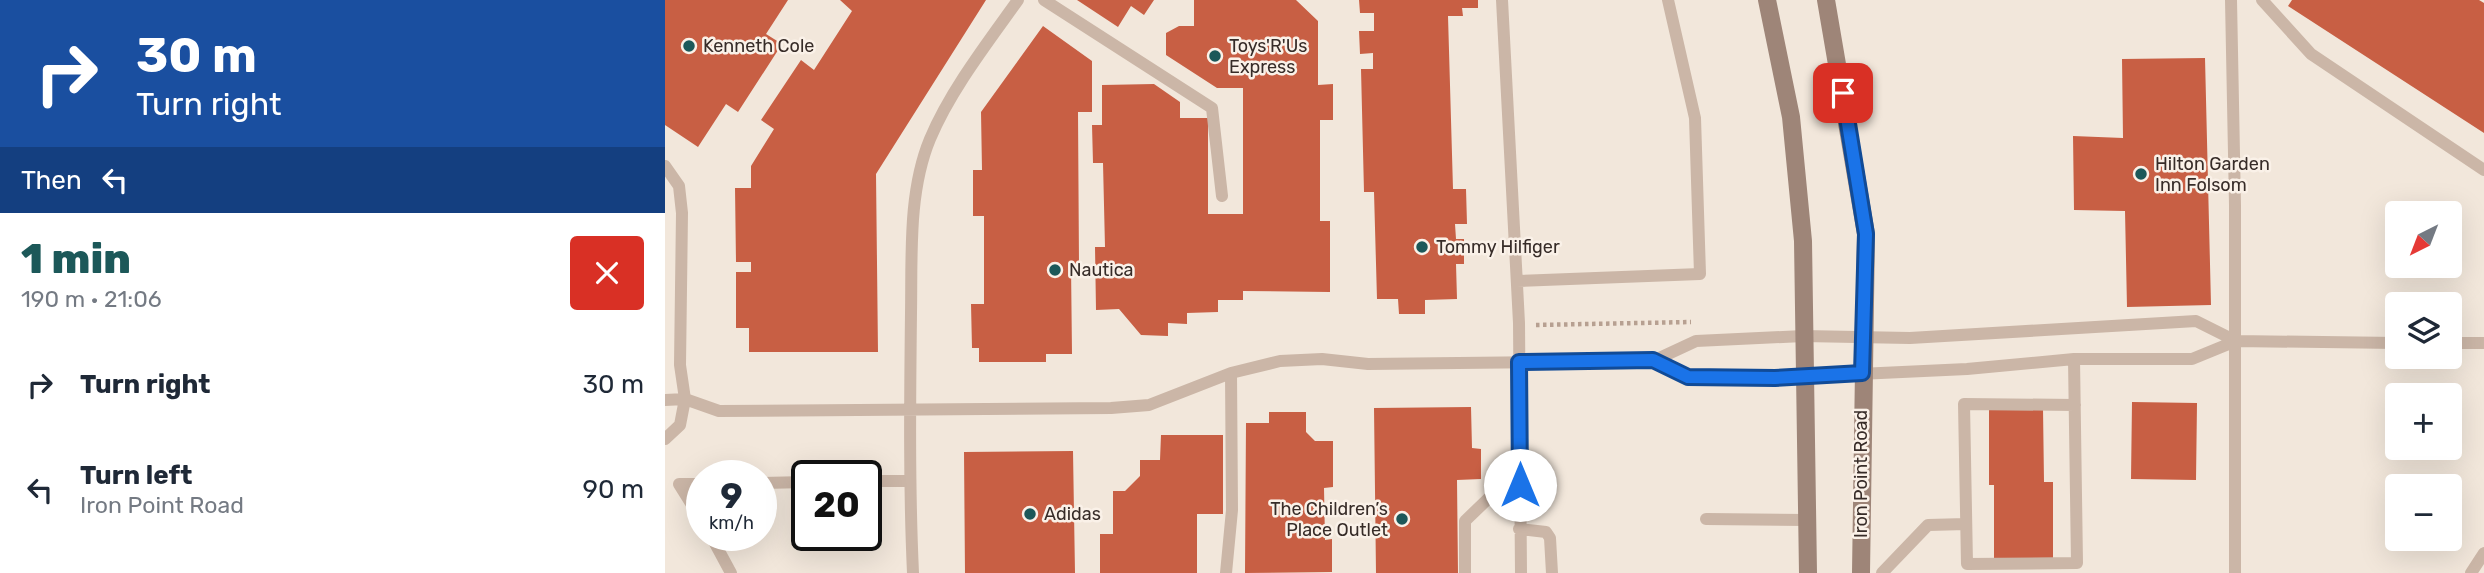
<!DOCTYPE html>
<html lang="en">
<head>
<meta charset="utf-8">
<style>
  :root { --surface:#fff; --page:#f2f2f3; --text:#1f2937; --muted:#747a83; --accent:#1c5859 }
  body { margin:0; font-family:Rubik,sans-serif; background:var(--page); color:var(--text); height:100vh; display:flex; flex-direction:column; font-size:26px; white-space:nowrap }
  * { box-sizing:border-box; margin:0 }
  p { font-size:23px; color:var(--muted) }
  .icon { flex:none; width:38px; height:38px; fill:none; stroke:currentColor; stroke-width:2; stroke-linecap:round; stroke-linejoin:round }
  .map { position:relative; flex:1; overflow:hidden }
  .side { display:flex; flex-direction:column; background:var(--surface); width:665px }
  .side>* { flex:none }
  .top-card { background:#1a4fa0; color:#fff; overflow:hidden }
  .needle { width:46px; rotate:222deg }
  .tools { position:absolute; left:1720px; top:201px; display:grid; gap:14px }
  .tools a { display:grid; place-items:center; width:77px; height:77px; border-radius:7px; background:var(--surface); box-shadow:0 7px 28px #0002; font-size:35px }
  .speed { position:absolute; left:21px; top:460px; display:flex; gap:14px; font-size:35px; font-weight:700; text-align:center }
  .speed>* { display:grid; place-content:center; width:91px; height:91px; border-radius:50%; background:var(--surface); box-shadow:0 7px 28px #0002; line-height:1 }
  .speed small { font-size:18px; font-weight:400 }
  .speed .limit { border:4px solid #111; border-radius:10px; background:#fff; color:#111 }
  .pin { position:absolute; display:grid; place-items:center; width:60px; height:60px; color:#fff; margin:-30px; border-radius:14px; box-shadow:0 4px 10px #0006 }
  .me { position:absolute; width:77px; margin:-38px; rotate:0deg; stroke-linejoin:round; filter:drop-shadow(0 0 5px #0008) }
  .turn { display:flex; align-items:center; gap:24px; height:147px; padding:0 21px; font-size:32px }
  .turn .icon { width:91px; height:91px; stroke-width:2.5 }
  .turn b { display:block; font-size:49px; line-height:60px }
  .then { display:flex; align-items:center; height:66px; padding:0 21px; background:#0003; gap:14px; font-size:26px }
  .round { display:grid; place-items:center; flex:none; width:74px; height:74px; border-radius:7px; background:var(--page) }
  .headline { display:flex; align-items:center; justify-content:space-between; height:119px; padding:0 21px }
  h1 { font-size:42px; font-weight:800; line-height:52px; color:var(--accent) }
  ul { padding:0; list-style:none }
  li { display:flex; align-items:center; gap:21px; height:105px; padding:0 21px }
  li div { flex:1 }
  li b { display:block; font-size:26px }
  li em { font-style:normal }
  main { display:flex; flex:1; min-height:0 }
  .map>svg:first-child { display:block }
  .building { fill:#c85f44 }
  .lines { fill:none; stroke-linecap:round; stroke-linejoin:round }
  .path { stroke:#b7a091; stroke-width:4.5; stroke-dasharray:3.5 3.5; stroke-linecap:butt }
  .lane { stroke:#cbb6a7; stroke-width:12 }
  .secondary { stroke:#9e8578; stroke-width:18 }
  .route-casing { stroke:#114b97; stroke-width:18 }
  .route { stroke:#1a73e8; stroke-width:12 }
  .poi-dot { fill:#1c5859; stroke:#faf1e8; stroke-width:2.5 }
  .labels { text-anchor:middle; stroke-width:5; stroke-linejoin:round; paint-order:stroke }
  .poi-label { font-size:18px; fill:#372c28; stroke:#faf1e8; text-anchor:start }
  .street-label { font-size:18px; fill:#372c28; stroke:#faf1e8 }
</style>
</head>
<body>
<main>
<section class="side">
<div class="top-card">
<div class="turn"><svg class="icon" aria-label="right" viewBox="0 0 24 24"><path d="M7 20v-9h11M14 6l5 5-5 5"/></svg><div><b>30 m</b>Turn right</div></div>
<div class="then">Then<svg class="icon" aria-label="left" viewBox="0 0 24 24"><path d="M17 20v-9H6M10 6l-5 5 5 5"/></svg></div>
</div>
<div class="headline"><div><h1>1 min</h1><p>190 m · 21:06</p></div><a class="round" style="background:#d93025;color:#fff"><svg class="icon" aria-label="close" viewBox="0 0 24 24"><path d="M6 6l12 12M18 6L6 18"/></svg></a></div>
<ul>
<li><svg class="icon" aria-label="right" viewBox="0 0 24 24"><path d="M7 20v-9h11M14 6l5 5-5 5"/></svg><div><b>Turn right</b></div><em>30 m</em></li>
<li><svg class="icon" aria-label="left" viewBox="0 0 24 24"><path d="M17 20v-9H6M10 6l-5 5 5 5"/></svg><div><b>Turn left</b><p>Iron Point Road</p></div><em>90 m</em></li>
</ul>
</section>
<div class="map">
<svg width="1819" height="573" viewBox="0 0 1819 573">
  <rect width="100%" height="100%" fill="#f2e7db"/>
  <path class="building" d="M0,0H123L101,34L117,44L73,112L61,104L33,147L0,125Z
    M175,0H321L211,174L213,352H84V328H71V272H86V262H71L70,188H86V166L109,129L96,120L136,60L149,70L187,11Z
    M412,0H489L479,15L466,6L453,27Z
    M529,0H631L653,21V85L668,84V120H655V221H665V292L578,291V300H553V312L522,313V324L503,323V336L476,335L454,309L431,310L430,247H440L438,163H428L427,125H437V85L489,84L515,102V118H543V214H578V88H552L501,55V33L514,26H529Z
    M694,0H813V8H797L798,16H783L788,189H801L802,224H790L791,239H799V264H791L792,299L760,300V314H734L733,299H712L709,192H699L696,69H708V53L695,54L694,31H709V13H695Z
    M1627,0H1814L1819,3V133L1623,6Z
    M378,26L427,61V112H413L414,265H406L407,354H381V362H314V348H307L306,304H319V216H308V170H317L316,112Z
    M1540,58L1546,305L1462,307L1460,211L1409,210L1408,136L1458,138L1457,59Z
    M1467,402L1532,403L1531,480L1466,479Z
    M806,407L807,448L816,449V479L792,480L793,573H711L709,408Z
    M1324,408H1378L1379,482H1388V560H1329V485H1324Z
    M604,412H641V432L650,441H668V487L659,488L660,540L667,539V572L580,573L581,423H604Z
    M496,435H558V514H532V573H435V534H448V491H460L475,476V460H495Z
    M408,451L410,573H300L299,452Z"/>
  <g class="lines">
    <path class="path" d="M871,325L1026,322"/>
    <path class="lane" d="M379,0L547,108L557,196
      M837,0L854,323L856,573
      M1566,0L1570,205V573
      M1597,0L1646,54L1819,170
      M0,166L14,186L17,213L15,365L20,399L15,425L0,439
      M852,281L1035,274L1030,118L1003,0
      M1785,343H1819
      M1409,359L1412,563L1302,564L1299,404L1410,405
      M988,361L1023,377L1110,378L1302,369L1409,359H1527L1571,341L1732,343
      M0,400L20,399L54,411L446,408L484,405L566,373L615,361L657,359L703,364L988,361L1031,341L1138,336L1245,338L1531,321L1571,341
      M201,481H245
      M96,483L142,482
      M37,484H14L37,521
      M1041,519L1142,520
      M854,529L881,532L885,538L887,573
      M46,536L66,573
      M248,573C244,486 245,399 246,313C247,256 243,192 265,139C285,91 323,42 353,0
      M561,573L567,510L566,373
      M800,573V521L829,493L855,485
      M1217,573L1263,525L1301,524
      M1806,573L1819,553"/>
    <path class="secondary" d="M1102,0L1126,117L1138,241L1143,573
      M1161,0L1201,234L1196,573"/>
  </g>
  <g class="lines">
    <g class="route-casing">
      <path id="route" d="M855,485L854,362L988,360L1023,377L1110,378L1197,373L1201,234L1178,93"/>
    </g>
    <use href="#route" class="route"/>
  </g>
  <g class="poi-dot">
    <circle cx="24" cy="46" r="7"/>
    <circle cx="550" cy="56" r="7"/>
    <circle cx="1476" cy="174" r="7"/>
    <circle cx="757" cy="247" r="7"/>
    <circle cx="390" cy="270" r="7"/>
    <circle cx="365" cy="514" r="7"/>
    <circle cx="737" cy="519" r="7"/>
  </g>
  <g class="labels">
    <g class="poi-label">
      <text x="38" y="52">Kenneth Cole</text>
      <text x="564" y="52">Toys'R'Us<tspan x="564" dy="21">Express</tspan></text>
      <text x="1490" y="170">Hilton Garden<tspan x="1490" dy="21">Inn Folsom</tspan></text>
      <text x="771" y="253">Tommy Hilfiger</text>
      <text x="404" y="276">Nautica</text>
      <text x="723" y="515" text-anchor="end">The Children’s<tspan x="723" dy="21">Place Outlet</tspan></text>
      <text x="379" y="520">Adidas</text>
    </g>
    <g class="street-label">
      <text transform="translate(1196 474) rotate(-90)" y="6">Iron Point Road</text>
    </g>
  </g>
</svg>
<div class="tools">
<a><svg class="needle" viewBox="-14 -14 28 28"><path d="M0-13l5 13h-10z" fill="#e53935"/><path d="M0 13l5-13h-10z" fill="#747a83"/></svg></a>
<a><svg class="icon" aria-label="layers" viewBox="0 0 24 24"><path d="M12 4l9 5-9 5-9-5zM3 14l9 5 9-5"/></svg></a>
<a>+</a>
<a>−</a>
</div>
<div class="speed"><div>9<small>km/h</small></div><div class="limit">20</div></div>
<div class="pin" style="left:1178px;top:93px;background:#d93025"><svg class="icon" aria-label="arrive" viewBox="0 0 24 24"><path d="M6 21V4h12l-3 4 3 4H6"/></svg></div>
<svg class="me" style="left:855px;top:485px" viewBox="-20 -20 40 40"><circle r="19" fill="#fff"/><path d="M0-13L10 11 0 6-10 11z" fill="#1a73e8"/></svg>
</div>
</main>
</body>
</html>
